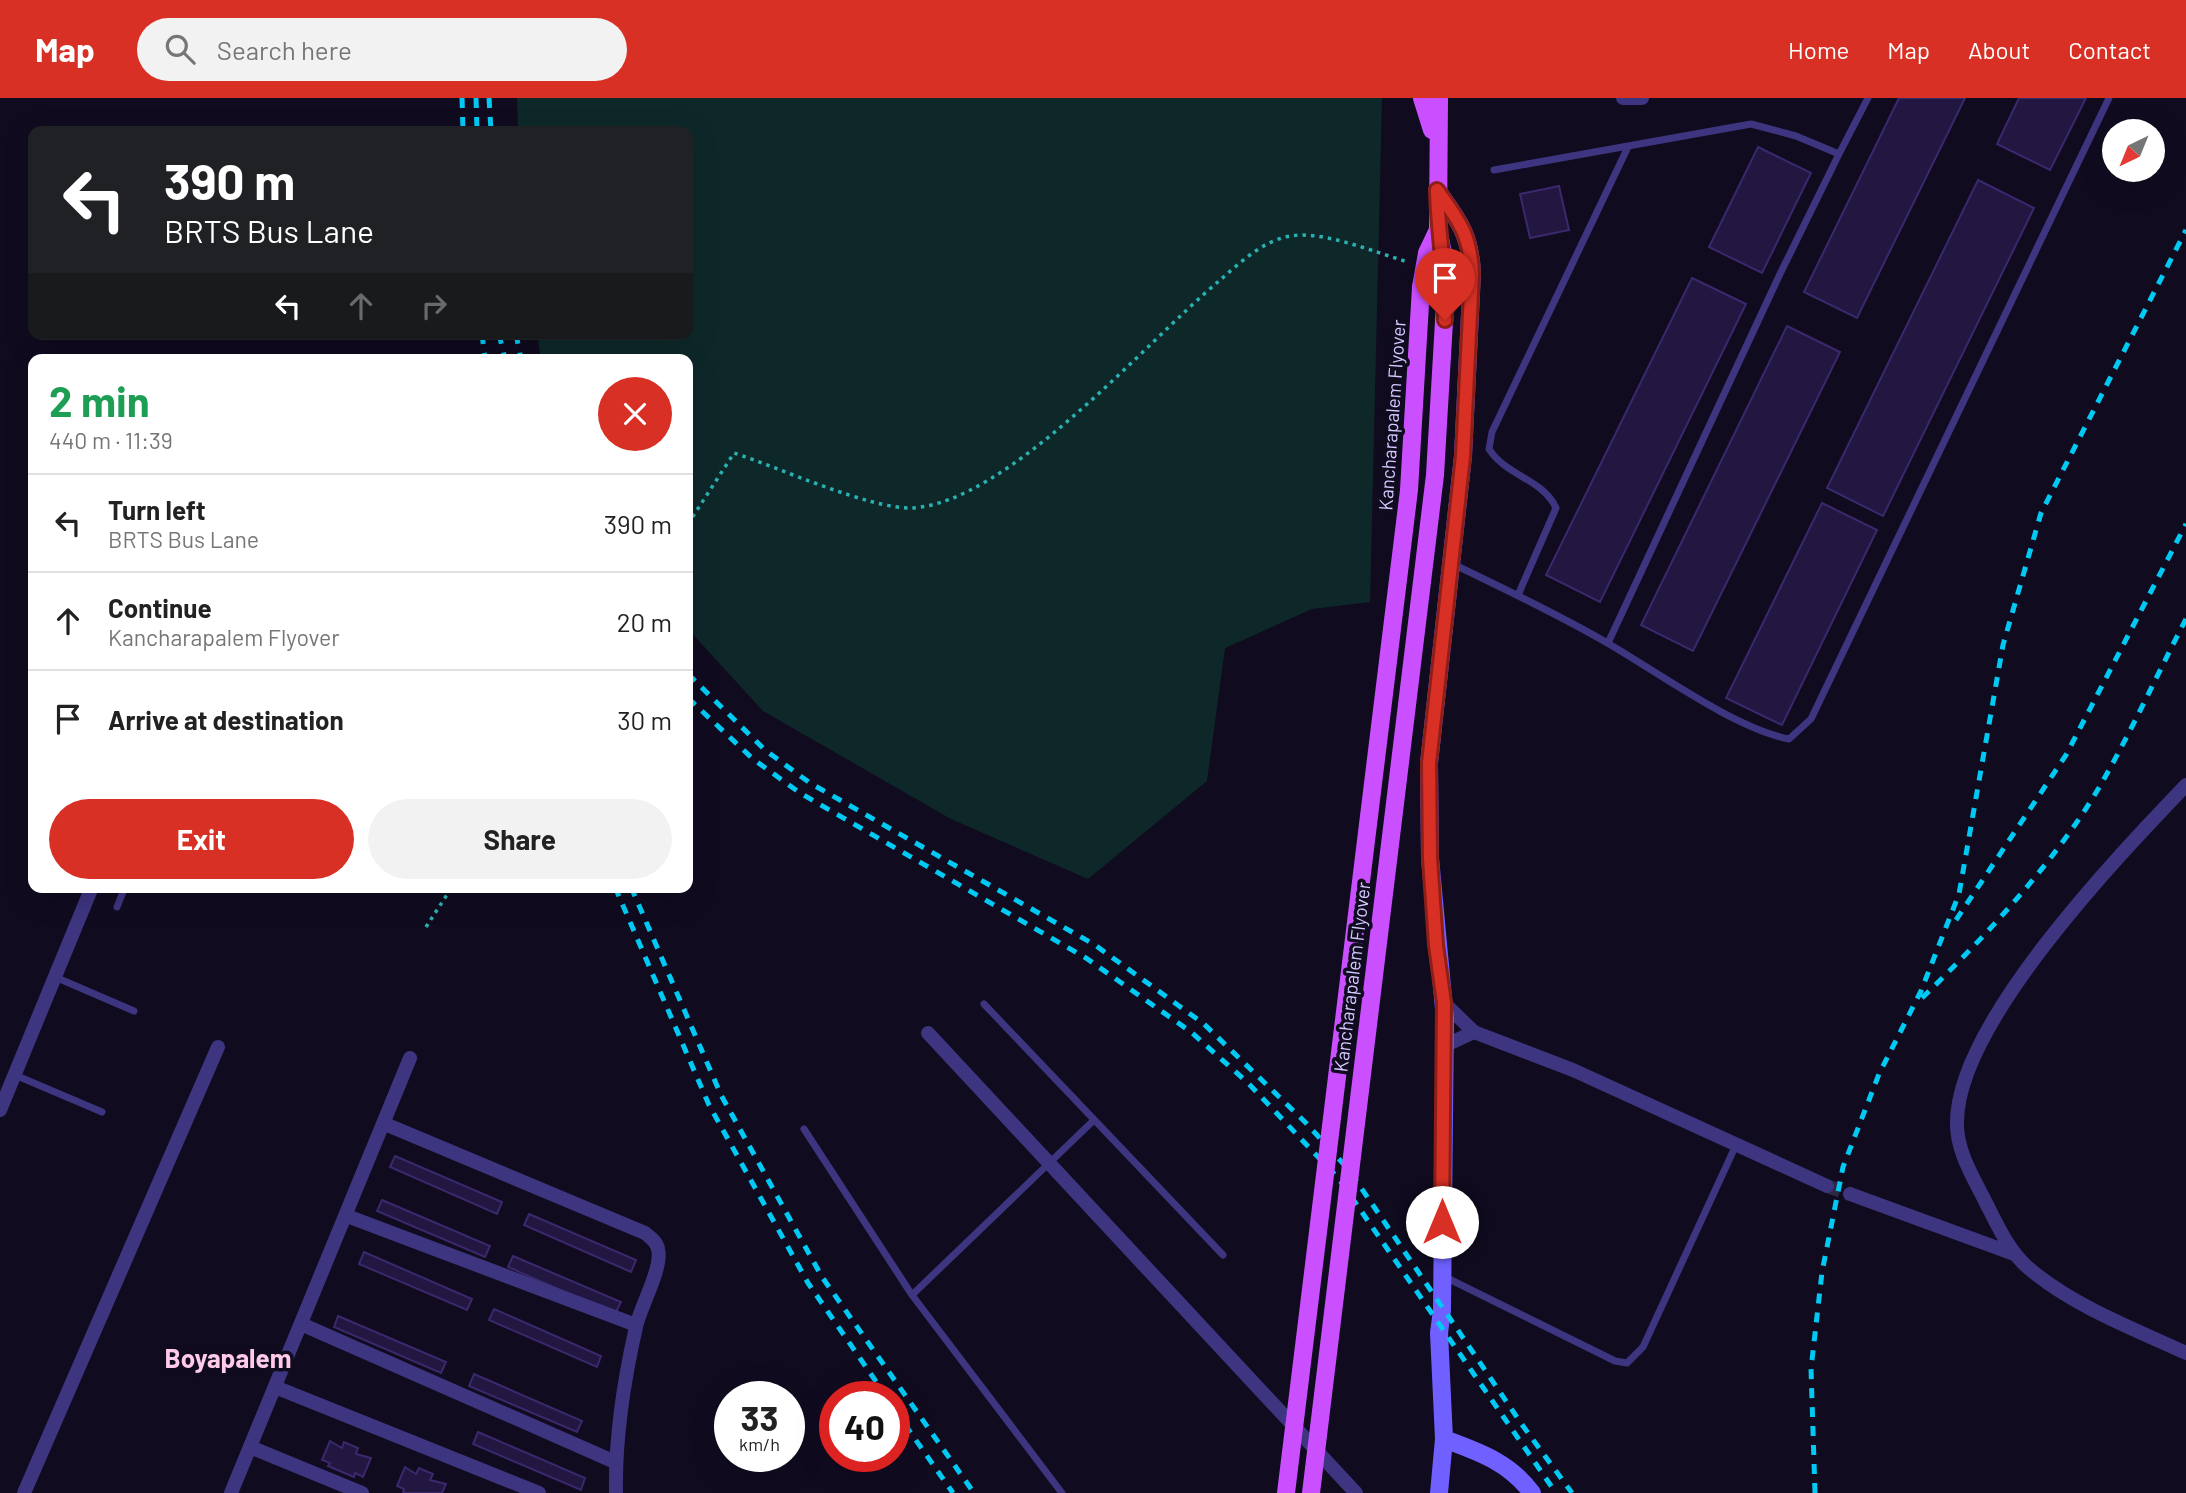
<!DOCTYPE html>
<html lang="en">
<head>
<meta charset="utf-8">
<style>
  :root { --surface:#fff; --page:#f2f2f2; --text:#222; --muted:#767676; --line:#e0e0e0; --accent:#d93025 }
  body { margin:0; font-family:Barlow,sans-serif; background:var(--page); color:var(--text); height:100vh; display:flex; flex-direction:column; font-size:26px; white-space:nowrap }
  * { box-sizing:border-box; margin:0 }
  p { font-size:23px; color:var(--muted) }
  .icon { flex:none; width:38px; height:38px; fill:none; stroke:currentColor; stroke-width:2; stroke-linecap:round; stroke-linejoin:round }
  .map { position:relative; flex:1; overflow:hidden }
  .sheet { position:absolute; left:28px; top:256px; width:665px; height:539px; display:flex; flex-direction:column; background:var(--surface); border-radius:14px; box-shadow:0 7px 28px #0002 }
  .sheet>* { flex:none }
  .banner { position:absolute; left:28px; top:28px; width:665px; height:214px; border-radius:14px; box-shadow:0 7px 28px #0002; background:#202124; color:#fff; overflow:hidden }
  .needle { width:46px; rotate:223deg }
  .buttons { position:absolute; left:2102px; top:21px; display:grid; gap:14px }
  .buttons a { display:grid; place-items:center; width:63px; height:63px; border-radius:50%; background:var(--surface); box-shadow:0 7px 28px #0002; font-size:35px }
  .speed { position:absolute; left:714px; top:1283px; display:flex; gap:14px; font-size:35px; font-weight:700; text-align:center }
  .speed>* { display:grid; place-content:center; width:91px; height:91px; border-radius:50%; background:var(--surface); box-shadow:0 7px 28px #0002; line-height:1 }
  .speed small { font-size:18px; font-weight:400 }
  .speed .limit { border:10px solid #d22; background:#fff; color:#111 }
  .pin { position:absolute; display:grid; place-items:center; width:60px; height:60px; color:#fff; margin:-72px -30px; border-radius:50% 50% 50% 0; rotate:-45deg; box-shadow:0 0 7px #0007 }
  .pin .icon { rotate:45deg }
  .me { position:absolute; width:77px; margin:-38px; rotate:0deg; stroke-linejoin:round; filter:drop-shadow(0 0 5px #0008) }
  .turn { display:flex; align-items:center; gap:24px; height:147px; padding:0 21px; font-size:32px }
  .turn .icon { width:91px; height:91px; stroke-width:2.5 }
  .turn b { display:block; font-size:49px; line-height:60px }
  .lanes { display:flex; align-items:center; height:66px; padding:0 21px; background:#0003; justify-content:center; gap:35px; direction:ltr }
  .lanes .off { opacity:.35 }
  .round { display:grid; place-items:center; flex:none; width:74px; height:74px; border-radius:37px; background:var(--page) }
  .head { display:flex; align-items:center; justify-content:space-between; height:119px; padding:0 21px }
  h1 { font-size:42px; font-weight:700; line-height:52px; color:#1e9e55 }
  .button { display:flex; gap:14px; margin-top:auto; padding:14px 21px }
  .button a { flex:1; height:80px; border-radius:42px; background:var(--accent); color:#fff; font-size:28px; font-weight:700; line-height:80px; text-align:center }
  .button a+a { background:var(--page); color:var(--text) }
  ul { padding:0; list-style:none }
  li { display:flex; align-items:center; gap:21px; height:98px; padding:0 21px; border-top:2px solid var(--line) }
  li div { flex:1 }
  li b { display:block; font-size:26px }
  li em { font-style:normal }
  header { display:flex; align-items:center; gap:42px; box-sizing:border-box; height:98px; padding:0 35px; background:var(--accent); color:#fff }
  header strong { font-size:33px }
  nav { display:flex; gap:38px; margin-inline-start:auto; font-size:24px }
  .search { width:490px; height:63px; background:var(--page); display:flex; align-items:center; gap:18px; box-sizing:border-box; padding:0 24px; border-radius:38px; color:var(--muted); font-size:26px }
  .map>svg:first-child { display:block }
  .green { fill:#0e2829 }
  .building { fill:#221740; stroke:#3b286d; stroke-width:2 }
  .lines { fill:none; stroke-linecap:round; stroke-linejoin:round }
  .street-tunnel { stroke:#2d2841; stroke-width:14; stroke-dasharray:14 7; stroke-linecap:butt }
  .path { stroke:#2ab1b2; stroke-width:3.5; stroke-dasharray:3.5 5; stroke-linecap:butt }
  .lane { stroke:#3d357f; stroke-width:7 }
  .street { stroke:#3d357f; stroke-width:14 }
  .secondary { stroke:#6f60ff; stroke-width:18 }
  .primary { stroke:#ca50ff; stroke-width:18 }
  .rail { stroke:#00caf4; stroke-width:5; stroke-dasharray:10 9; stroke-linecap:butt }
  .primary-bridge { stroke:#ca50ff; stroke-width:18 }
  .route-casing { stroke:#8d1f18; stroke-width:18 }
  .route { stroke:#d93025; stroke-width:12 }
  .labels { text-anchor:middle; stroke-width:7; stroke-linejoin:round; paint-order:stroke }
  .street-label { font-size:19px; fill:#d3c9ff; stroke:#100b1f }
  .district-label { font-size:26px; font-weight:bold; fill:#ffcbe8; stroke:#100b1f }
</style>
</head>
<body>
<header>
<strong>Map</strong>
<div class="search"><svg class="icon" aria-label="search" viewBox="0 0 24 24"><circle cx="10" cy="10" r="6"/><path d="M15 15l6 6"/></svg>Search here</div>
<nav><a>Home</a><a>Map</a><a>About</a><a>Contact</a></nav>
</header>
<div class="map">
<svg width="2186" height="1395" viewBox="0 0 2186 1395">
  <rect width="100%" height="100%" fill="#100b1f"/>
  <path class="green" d="M517,0H1382L1370,504L1312,511L1225,550L1207,683L1088,781L951,721L763,613L688,531V261H541L537,236H688V33H518Z"/>
  <path class="building" d="M1899,0H1965L1857,220L1804,194Z
    M2019,0H2086L2050,72L1997,46Z
    M1758,49L1811,75L1762,175L1709,149Z
    M1978,82L2034,110L1883,418L1827,390Z
    M1559,88L1569,132L1530,140L1520,96Z
    M1692,180L1746,206L1600,504L1546,477Z
    M1787,228L1840,254L1693,553L1641,527Z
    M1822,405L1877,432L1782,627L1726,600Z
    M395,1058L502,1104L497,1116L390,1069Z
    M382,1102L490,1148L485,1159L377,1113Z
    M529,1116L636,1162L631,1174L524,1127Z
    M364,1154L472,1201L467,1212L359,1166Z
    M513,1158L621,1204L615,1216L508,1169Z
    M494,1211L601,1258L597,1269L489,1222Z
    M338,1218L446,1264L441,1275L334,1229Z
    M474,1276L582,1323L577,1334L469,1288Z
    M478,1334L585,1380L581,1392L473,1346Z
    M330,1343L342,1350L344,1344L358,1350L356,1356L371,1360L363,1379L355,1375L354,1379L328,1368L330,1365L322,1362Z
    M405,1369L416,1376L419,1370L433,1376L430,1382L446,1386L442,1395H403L404,1391L397,1388Z"/>
  <g class="lines">
    <path class="street-tunnel" d="M1827,1088L1850,1096"/>
    <path class="path" d="M688,426L734,355C777,369 870,411 911,410C1007,406 1145,245 1219,183C1242,163 1267,138 1300,137C1335,137 1374,154 1408,164
      M426,829L452,789"/>
    <path class="lane" d="M1494,72L1751,26L1796,38L1839,56L1868,0
      M1451,465C1504,491 1558,516 1609,546C1659,575 1734,630 1789,641L1811,621L2109,0
      M1518,497L1556,410C1543,381 1506,378 1489,351L1492,334L1627,51
      M1608,545L1779,178L1839,56
      M117,809L125,789
      M55,879L134,913
      M984,906L1223,1157
      M15,977L102,1014
      M804,1031L912,1197L1062,1395
      M1443,1178L1615,1263L1627,1265L1643,1249L1736,1047
      M912,1197L1094,1022"/>
    <path class="street" d="M1623,0H1642
      M2186,687C2118,758 1957,926 1957,1024C1956,1052 1973,1079 1985,1103C1998,1128 2009,1155 2032,1173C2076,1209 2134,1231 2186,1255
      M1444,905L1474,934L1573,972L1827,1088
      M928,935L1356,1395
      M1444,948L1474,934
      M0,1012L92,789
      M385,1026L645,1135C650,1139 657,1144 658,1151C663,1170 640,1209 636,1229C624,1282 615,1341 616,1395
      M1850,1096L2014,1156
      M347,1118L636,1227
      M301,1226L615,1364
      M275,1289L539,1395
      M250,1349L362,1395
      M24,1395L218,949
      M231,1395L410,960"/>
    <path class="secondary" d="M1437,92C1459,123 1470,136 1472,175L1463,358L1429,665L1430,760L1445,921L1442,1212L1439,1235L1444,1341L1439,1395
      M1444,1341C1479,1354 1509,1364 1532,1395"/>
    <path class="primary" d="M1422,0L1432,32
      M1439,0L1438,132L1445,164L1446,189
      M1421,189L1427,155L1438,132"/>
    <path class="rail" d="M462,0L463,33
      M476,0L477,33
      M489,0L491,33
      M482,236L485,261
      M499,236L505,261
      M516,236L521,261
      M688,576L765,652L810,685L1095,847L1204,926L1306,1025L1349,1072L1523,1328L1572,1395
      M688,600L753,661L800,695L1086,860L1191,934L1248,985L1339,1081L1556,1395
      M615,789L709,1007L808,1185L886,1298
      M631,789L721,997L822,1179L974,1395
      M1956,822L2066,657L2186,426
      M1922,900C1984,840 2056,763 2100,688C2131,634 2157,577 2186,521
      M894,1311L953,1395
      M1815,1395L1811,1271L1822,1174L1843,1069L1879,976L1921,893L1959,796L2003,547L2041,415L2186,132"/>
    <path class="primary-bridge" d="M1286,1395L1409,392L1421,189
      M1311,1395L1435,377L1446,189"/>
  </g>
  <g class="lines">
    <g class="route-casing">
      <path id="route" d="M1442,1124L1444,905L1436,847L1430,760L1429,665L1463,358L1472,175C1470,136 1459,123 1437,92C1438,137 1446,176 1445,222"/>
    </g>
    <use href="#route" class="route"/>
  </g>
  <g class="labels">
    <g class="street-label">
      <text transform="translate(1392 317) rotate(-86)" y="7">Kancharapalem Flyover</text>
      <text transform="translate(1352 879) rotate(-83)" y="7">Kancharapalem Flyover</text>
    </g>
    <g class="district-label">
      <text x="228" y="1270">Boyapalem</text>
    </g>
  </g>
</svg>
<div class="buttons">
<a><svg class="needle" viewBox="-14 -14 28 28"><path d="M0-13l5 13h-10z" fill="#e53935"/><path d="M0 13l5-13h-10z" fill="#767676"/></svg></a>
</div>
<div class="speed"><div>33<small>km/h</small></div><div class="limit">40</div></div>
<div class="pin" style="left:1445px;top:222px;background:#d93025"><svg class="icon" aria-label="arrive" viewBox="0 0 24 24"><path d="M6 21V4h12l-3 4 3 4H6"/></svg></div>
<svg class="me" style="left:1442px;top:1124px" viewBox="-20 -20 40 40"><circle r="19" fill="#fff"/><path d="M0-13L10 11 0 6-10 11z" fill="#d93025"/></svg>
<div class="banner">
<div class="turn"><svg class="icon" aria-label="left" viewBox="0 0 24 24"><path d="M17 20v-9H6M10 6l-5 5 5 5"/></svg><div><b>390 m</b>BRTS Bus Lane</div></div>
<div class="lanes"><svg class="icon" aria-label="left" viewBox="0 0 24 24"><path d="M17 20v-9H6M10 6l-5 5 5 5"/></svg><svg class="icon off" aria-label="ahead" viewBox="0 0 24 24"><path d="M12 20V5M6 11l6-6 6 6"/></svg><svg class="icon off" aria-label="right" viewBox="0 0 24 24"><path d="M7 20v-9h11M14 6l5 5-5 5"/></svg></div>
</div>
<section class="sheet">
<div class="head"><div><h1>2 min</h1><p>440 m · 11:39</p></div><a class="round" style="background:#d93025;color:#fff"><svg class="icon" aria-label="close" viewBox="0 0 24 24"><path d="M6 6l12 12M18 6L6 18"/></svg></a></div>
<ul>
<li><svg class="icon" aria-label="left" viewBox="0 0 24 24"><path d="M17 20v-9H6M10 6l-5 5 5 5"/></svg><div><b>Turn left</b><p>BRTS Bus Lane</p></div><em>390 m</em></li>
<li><svg class="icon" aria-label="ahead" viewBox="0 0 24 24"><path d="M12 20V5M6 11l6-6 6 6"/></svg><div><b>Continue</b><p>Kancharapalem Flyover</p></div><em>20 m</em></li>
<li><svg class="icon" aria-label="arrive" viewBox="0 0 24 24"><path d="M6 21V4h12l-3 4 3 4H6"/></svg><div><b>Arrive at destination</b></div><em>30 m</em></li>
</ul>
<div class="button"><a>Exit</a><a>Share</a></div>
</section>
</div>
</body>
</html>
